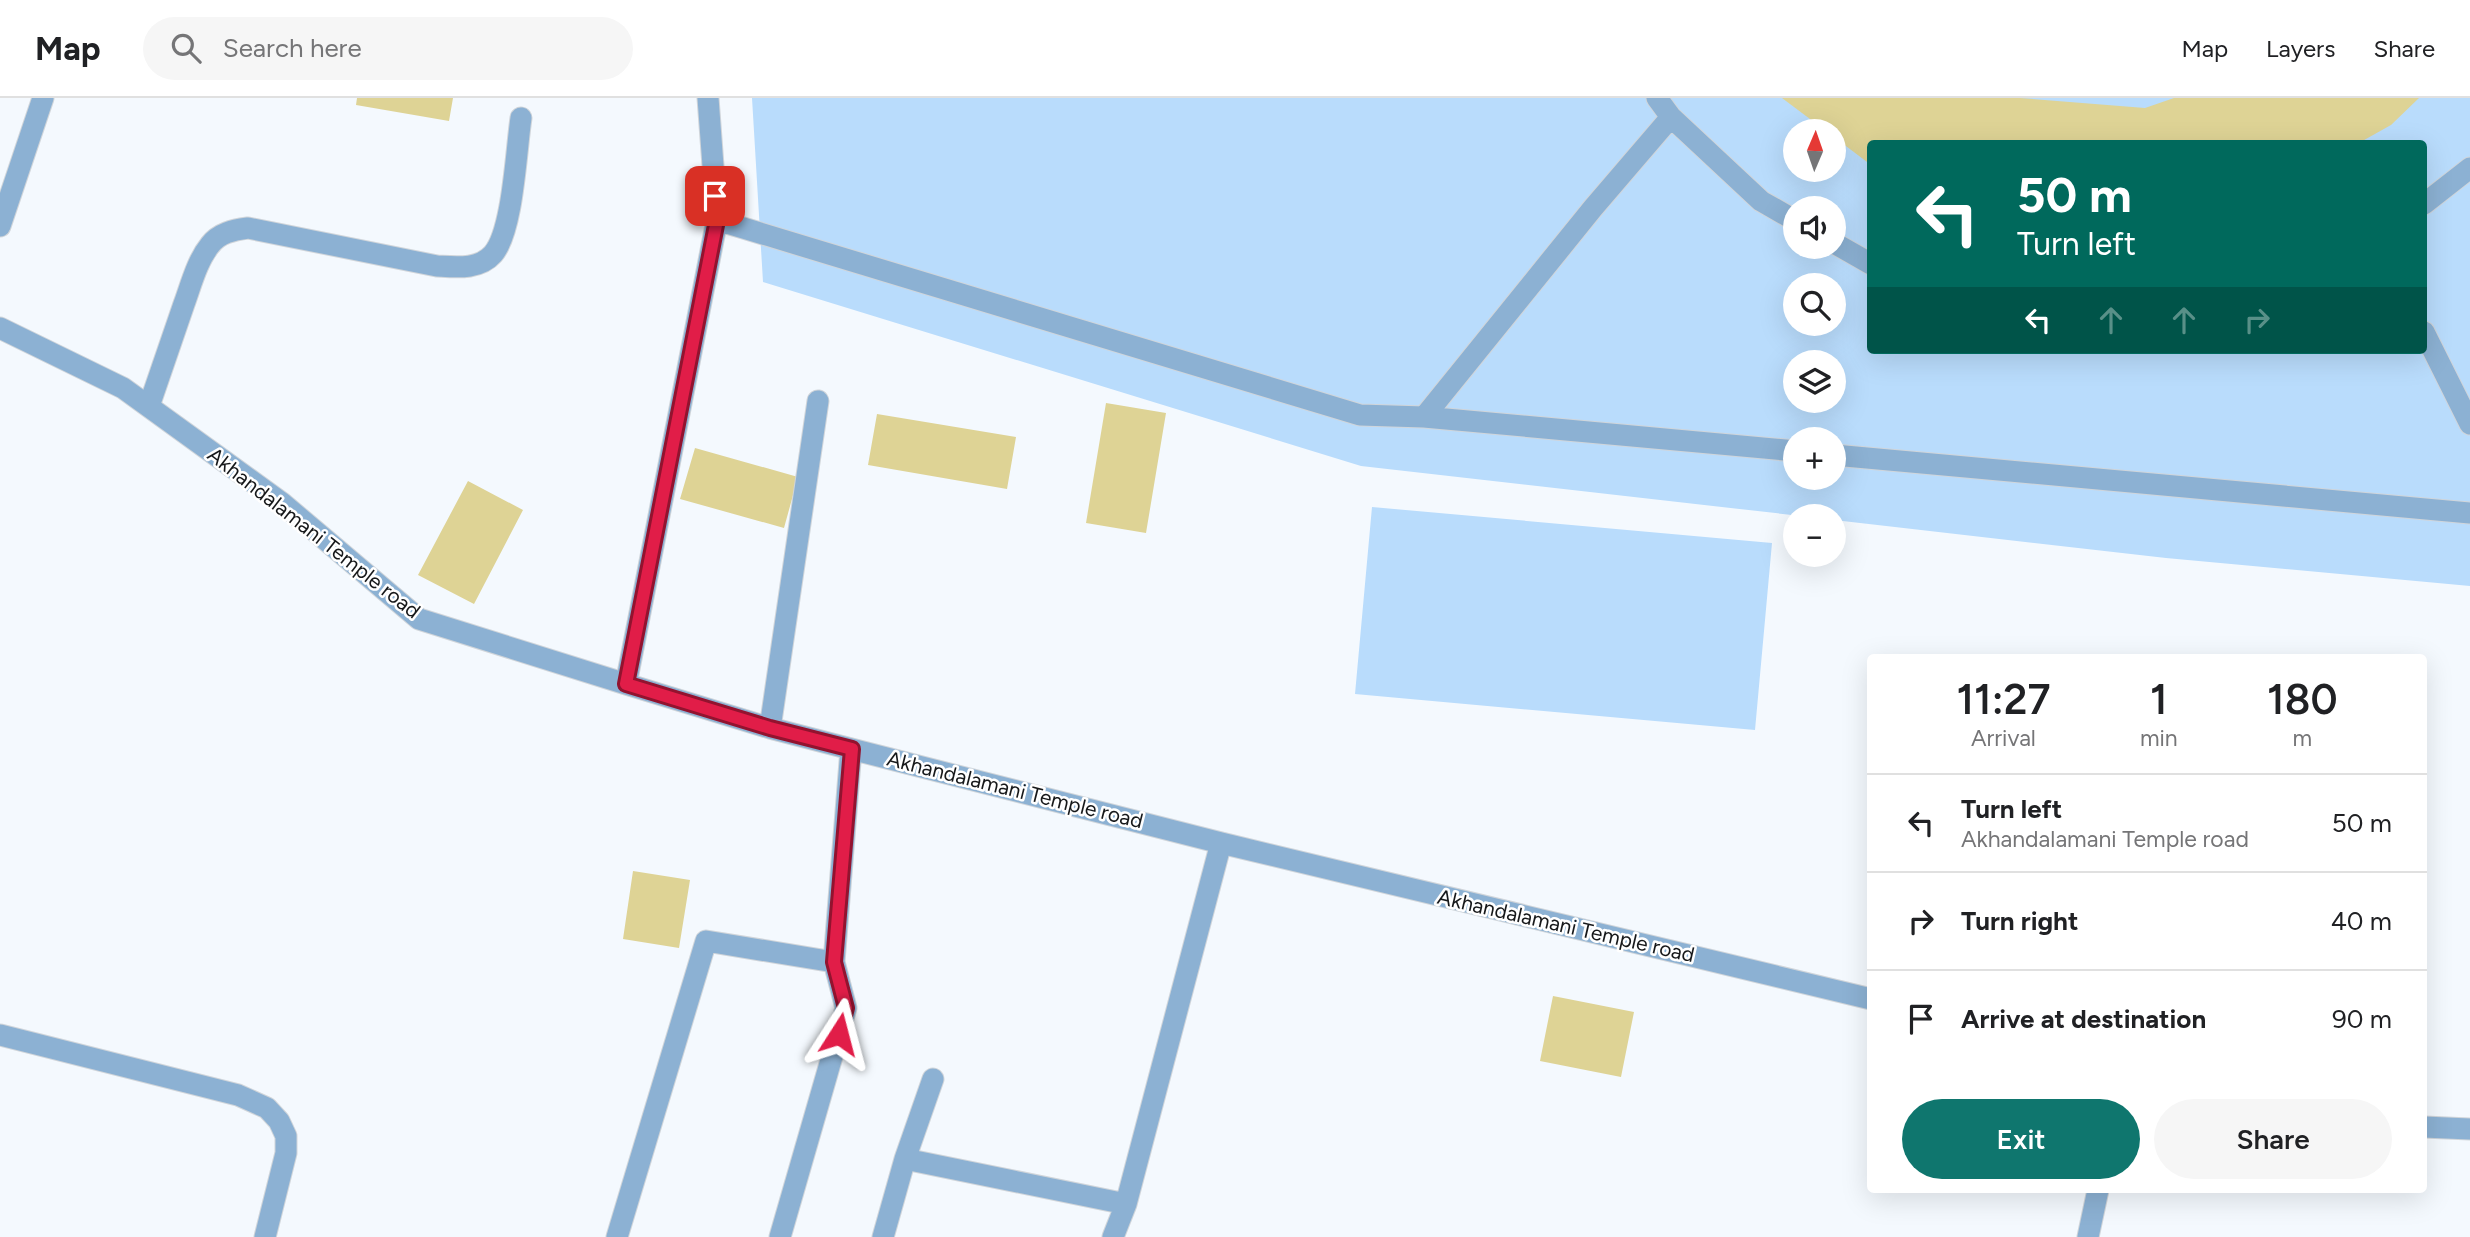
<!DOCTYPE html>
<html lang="en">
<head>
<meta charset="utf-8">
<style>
  :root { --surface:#fff; --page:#f6f6f6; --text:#202124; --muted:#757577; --line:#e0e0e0; --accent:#0f766e }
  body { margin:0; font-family:Figtree,sans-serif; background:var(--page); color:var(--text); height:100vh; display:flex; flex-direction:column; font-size:26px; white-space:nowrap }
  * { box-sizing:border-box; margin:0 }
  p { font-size:23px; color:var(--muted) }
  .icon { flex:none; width:38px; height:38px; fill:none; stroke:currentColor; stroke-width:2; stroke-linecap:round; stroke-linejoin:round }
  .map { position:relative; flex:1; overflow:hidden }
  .drawer { position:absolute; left:1867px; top:556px; width:560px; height:539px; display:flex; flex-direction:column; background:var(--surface); border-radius:7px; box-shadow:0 7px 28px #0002 }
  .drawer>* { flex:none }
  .banner { position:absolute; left:1867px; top:42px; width:560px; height:214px; border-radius:7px; box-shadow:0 7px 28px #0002; background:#00695c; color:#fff; overflow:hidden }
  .needle { width:46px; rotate:2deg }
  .controls { position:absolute; left:1783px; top:21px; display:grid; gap:14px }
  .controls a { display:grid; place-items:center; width:63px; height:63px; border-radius:50%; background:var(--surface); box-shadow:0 7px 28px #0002; font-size:35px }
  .pin { position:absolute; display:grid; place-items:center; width:60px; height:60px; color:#fff; margin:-30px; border-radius:14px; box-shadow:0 4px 10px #0006 }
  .me { position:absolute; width:77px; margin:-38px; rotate:9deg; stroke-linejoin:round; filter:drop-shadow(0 0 5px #0008) }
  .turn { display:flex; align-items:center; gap:24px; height:147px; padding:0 35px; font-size:32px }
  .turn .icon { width:91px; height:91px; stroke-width:2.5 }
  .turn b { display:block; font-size:49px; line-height:60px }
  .lanes { display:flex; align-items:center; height:66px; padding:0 35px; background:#0003; justify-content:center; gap:35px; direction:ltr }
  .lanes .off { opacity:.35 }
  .eta { display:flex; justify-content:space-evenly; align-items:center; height:119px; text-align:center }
  .eta b { font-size:42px; font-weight:600; line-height:49px }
  .action { display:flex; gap:14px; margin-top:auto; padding:14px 35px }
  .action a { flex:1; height:80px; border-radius:42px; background:var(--accent); color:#fff; font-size:28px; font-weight:600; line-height:80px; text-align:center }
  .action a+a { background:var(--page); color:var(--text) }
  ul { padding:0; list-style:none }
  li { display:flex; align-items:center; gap:21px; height:98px; padding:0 35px; border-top:2px solid var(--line) }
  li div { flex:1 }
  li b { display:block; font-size:26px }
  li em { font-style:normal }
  header { display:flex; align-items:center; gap:42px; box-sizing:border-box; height:98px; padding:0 35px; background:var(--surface); border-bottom:2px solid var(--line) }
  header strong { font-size:33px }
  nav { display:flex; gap:38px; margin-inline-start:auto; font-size:24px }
  .search { width:490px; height:63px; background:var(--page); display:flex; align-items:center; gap:18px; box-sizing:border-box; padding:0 24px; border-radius:38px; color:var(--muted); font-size:26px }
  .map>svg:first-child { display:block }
  .green { fill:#b9dcfc; fill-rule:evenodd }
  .building { fill:#ded395 }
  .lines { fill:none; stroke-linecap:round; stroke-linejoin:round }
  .minor-casing { stroke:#d0d5da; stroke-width:23 }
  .minor { stroke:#8cb1d3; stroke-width:21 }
  .route-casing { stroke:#92132f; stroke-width:18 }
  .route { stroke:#e11d48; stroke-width:12 }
  .labels { text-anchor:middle; stroke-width:5; stroke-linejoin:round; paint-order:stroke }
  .street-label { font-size:21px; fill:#16181a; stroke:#fff }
</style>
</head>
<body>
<header>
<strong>Map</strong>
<div class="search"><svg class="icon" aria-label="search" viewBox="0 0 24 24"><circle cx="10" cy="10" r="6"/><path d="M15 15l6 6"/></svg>Search here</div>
<nav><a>Map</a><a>Layers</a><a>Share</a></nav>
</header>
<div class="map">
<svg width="2470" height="1139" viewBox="0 0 2470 1139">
  <rect width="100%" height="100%" fill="#f4f9fe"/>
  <path class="green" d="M752,0H2470V488L2166,460L1834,422V418H1801L1361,368L763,184ZM1796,33H1834V72H1796ZM1871,46H2424V252H1871ZM1796,110H1834V149H1796ZM1796,187H1834V226H1796ZM1796,264H1834V303H1796ZM1796,341H1834V380H1796Z
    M1372,409L1772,445L1755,632L1355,596Z"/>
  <path class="building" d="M357,0H453L449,23L356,7Z
    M1782,0H2020L2145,10L2174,0H2419L2391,27L2357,46H1871V67L1834,39V33H1826Z
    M1106,305L1166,315L1146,435L1086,425Z
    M877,316L1016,339L1007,391L868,367Z
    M695,350L798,379L784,430L680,401Z
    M468,383L523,412L474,506L418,477Z
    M633,773L690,782L679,850L623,841Z
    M1553,898L1634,914L1621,979L1540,963Z"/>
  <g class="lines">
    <g class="minor-casing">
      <path id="minor" d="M1657,0L1671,19L1761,103L1796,123
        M2424,106L2470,70
        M717,122L1360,317L1424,319L1796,353
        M0,128L43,0
        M1834,145L1871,166
        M0,230L123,290L282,405L419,521L626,586L770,630L851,651L1221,745L1871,901
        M2424,234L2470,326
        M149,308C161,274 172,240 184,206C191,187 197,163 210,147C219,135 233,132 248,130L437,168C456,169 479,172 493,156C513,133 516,53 521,20
        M1424,319L1593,110L1671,19
        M1834,357L2470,415
        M626,586L717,122L708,0
        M770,630L818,303
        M0,937L238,997L267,1010L279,1023L286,1038V1055L265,1139
        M2424,1029L2470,1031
        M905,1061L933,981
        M617,1139L706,843L834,864
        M780,1139L846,910L834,864L851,651
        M883,1139L905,1061L1126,1106
        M1113,1139L1126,1106L1221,745
        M2088,1139L2098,1092"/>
    </g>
    <use href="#minor" class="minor"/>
  </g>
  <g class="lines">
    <g class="route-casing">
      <path id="route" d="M715,98L717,122L626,586L770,630L852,651L834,864L846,910L839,936"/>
    </g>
    <use href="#route" class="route"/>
  </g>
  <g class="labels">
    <g class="street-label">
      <text transform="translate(314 435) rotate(38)" y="7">Akhandalamani Temple road</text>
      <text transform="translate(1015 692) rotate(14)" y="7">Akhandalamani Temple road</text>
      <text transform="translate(1566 828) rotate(13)" y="7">Akhandalamani Temple road</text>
    </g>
  </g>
</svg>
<div class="controls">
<a><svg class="needle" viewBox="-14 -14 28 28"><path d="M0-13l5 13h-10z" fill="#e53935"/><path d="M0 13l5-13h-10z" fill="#757577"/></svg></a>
<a><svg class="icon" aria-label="sound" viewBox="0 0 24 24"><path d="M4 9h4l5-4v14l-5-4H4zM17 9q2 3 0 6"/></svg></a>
<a><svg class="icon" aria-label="search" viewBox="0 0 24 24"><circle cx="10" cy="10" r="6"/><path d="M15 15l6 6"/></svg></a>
<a><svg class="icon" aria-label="layers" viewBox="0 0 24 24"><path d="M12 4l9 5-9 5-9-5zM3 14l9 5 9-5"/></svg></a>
<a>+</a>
<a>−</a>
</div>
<div class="pin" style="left:715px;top:98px;background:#d93025"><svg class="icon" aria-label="arrive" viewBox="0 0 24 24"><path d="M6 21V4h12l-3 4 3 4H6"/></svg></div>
<svg class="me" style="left:839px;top:936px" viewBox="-20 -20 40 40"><path d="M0-17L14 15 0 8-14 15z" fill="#e11d48" stroke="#fff" stroke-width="4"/></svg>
<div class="banner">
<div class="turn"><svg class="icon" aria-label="left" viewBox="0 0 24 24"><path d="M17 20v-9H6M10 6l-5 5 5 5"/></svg><div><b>50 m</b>Turn left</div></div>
<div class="lanes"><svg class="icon" aria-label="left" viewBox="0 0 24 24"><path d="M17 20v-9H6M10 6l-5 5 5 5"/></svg><svg class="icon off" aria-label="ahead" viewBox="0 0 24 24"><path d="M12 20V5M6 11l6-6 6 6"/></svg><svg class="icon off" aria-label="ahead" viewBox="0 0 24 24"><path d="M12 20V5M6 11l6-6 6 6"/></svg><svg class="icon off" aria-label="right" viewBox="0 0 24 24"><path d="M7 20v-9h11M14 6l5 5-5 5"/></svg></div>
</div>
<section class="drawer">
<div class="eta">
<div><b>11:27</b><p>Arrival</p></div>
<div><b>1</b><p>min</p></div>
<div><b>180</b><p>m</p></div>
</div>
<ul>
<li><svg class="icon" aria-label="left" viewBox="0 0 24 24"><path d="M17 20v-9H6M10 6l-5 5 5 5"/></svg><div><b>Turn left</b><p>Akhandalamani Temple road</p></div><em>50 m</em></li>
<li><svg class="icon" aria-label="right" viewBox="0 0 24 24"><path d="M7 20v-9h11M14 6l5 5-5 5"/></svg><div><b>Turn right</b></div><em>40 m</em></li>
<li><svg class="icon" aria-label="arrive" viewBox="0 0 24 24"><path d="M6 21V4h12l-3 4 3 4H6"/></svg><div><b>Arrive at destination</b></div><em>90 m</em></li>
</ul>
<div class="action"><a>Exit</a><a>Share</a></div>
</section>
</div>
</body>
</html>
